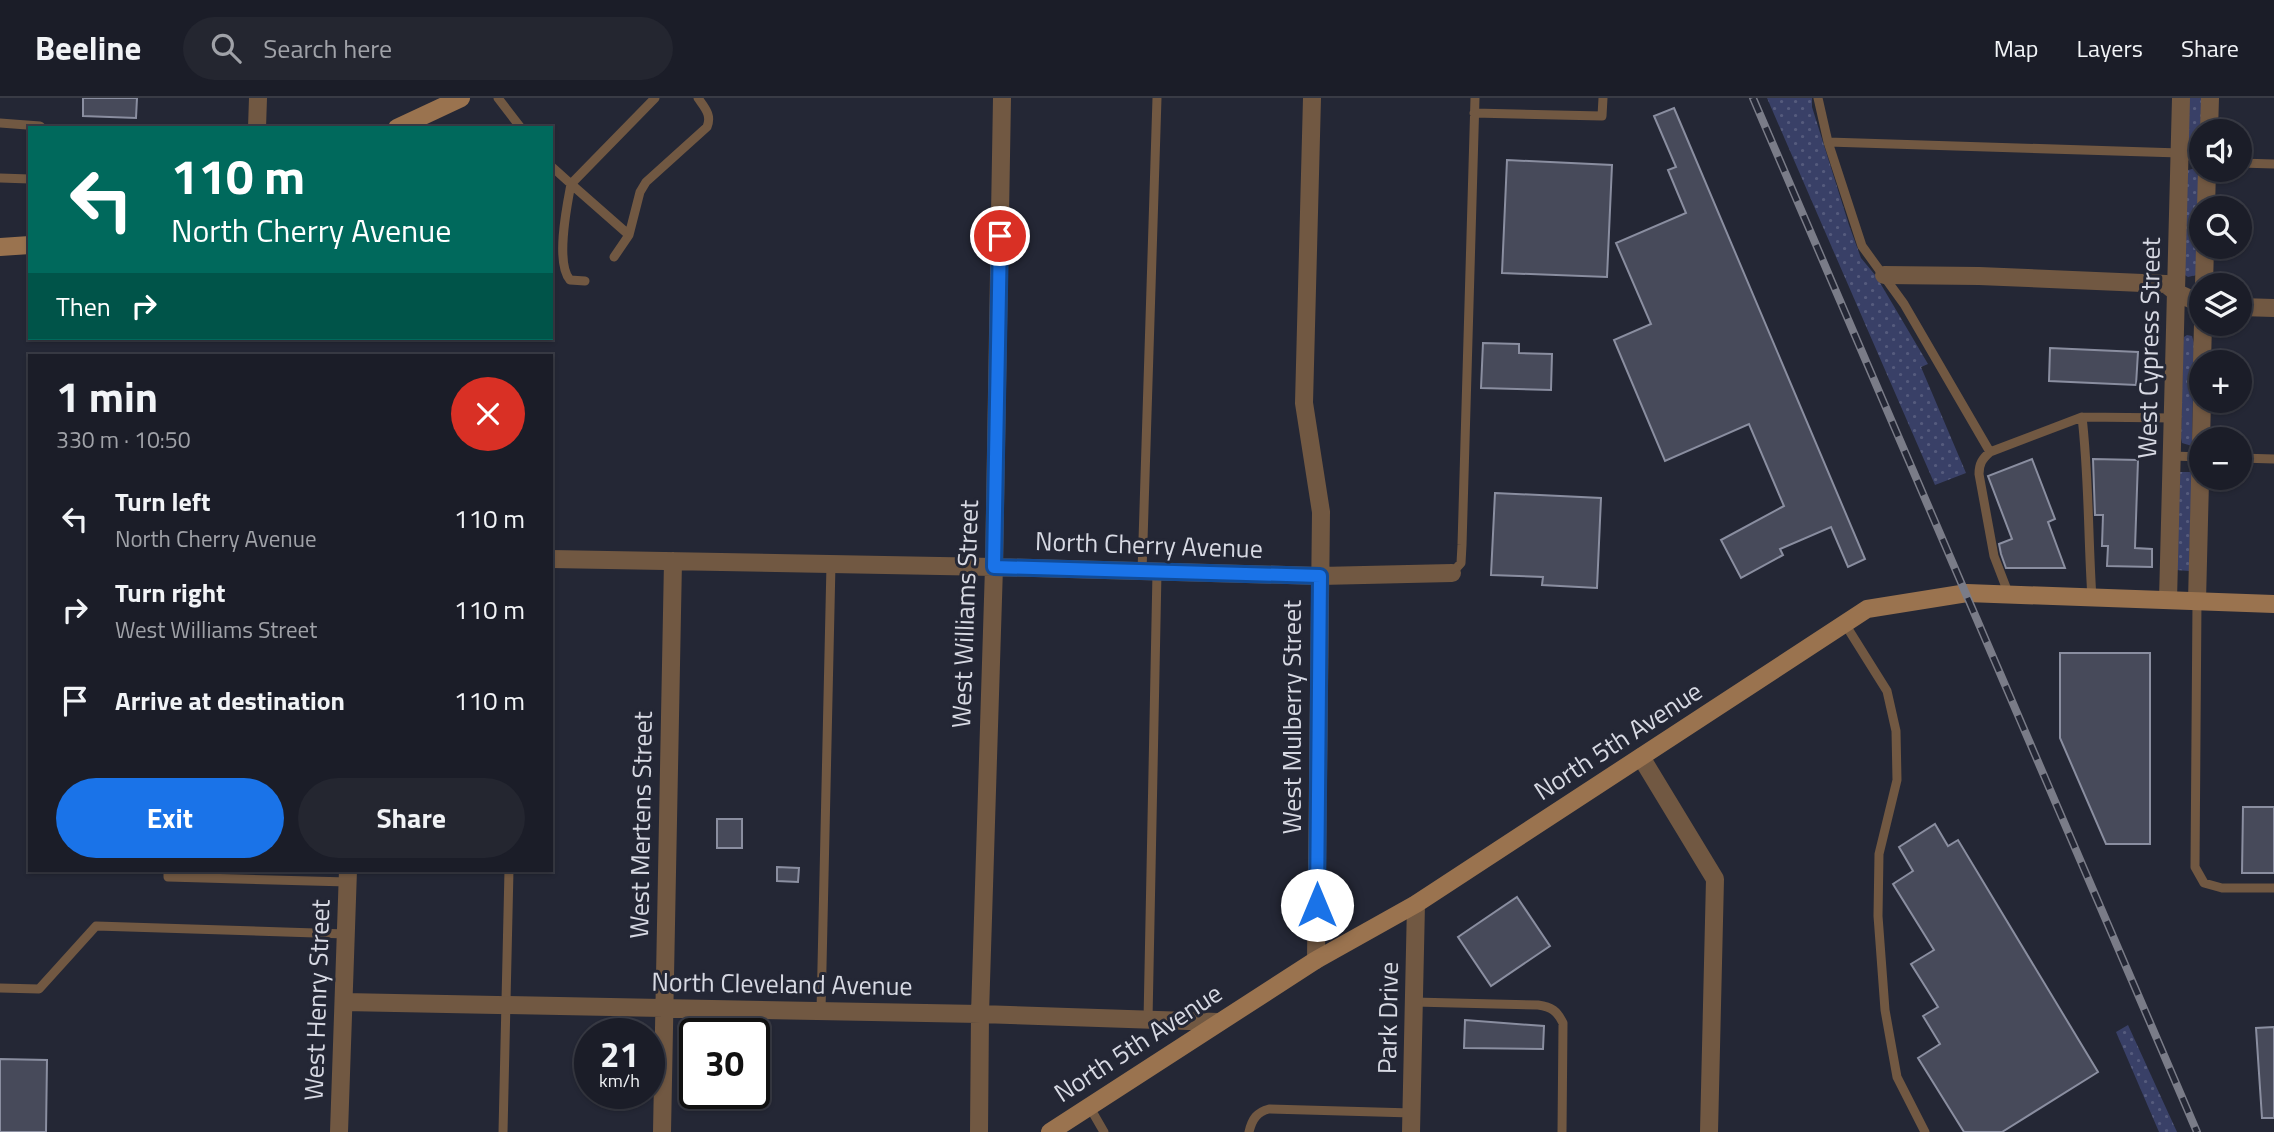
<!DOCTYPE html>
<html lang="en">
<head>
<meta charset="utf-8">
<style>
  :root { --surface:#1b1d28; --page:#242630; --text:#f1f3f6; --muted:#a0a2a8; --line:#393b45; --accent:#1a73e8 }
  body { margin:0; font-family:"Titillium Web",sans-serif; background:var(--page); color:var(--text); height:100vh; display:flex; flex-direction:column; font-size:26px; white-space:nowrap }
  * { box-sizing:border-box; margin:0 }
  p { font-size:23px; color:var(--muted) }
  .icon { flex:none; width:38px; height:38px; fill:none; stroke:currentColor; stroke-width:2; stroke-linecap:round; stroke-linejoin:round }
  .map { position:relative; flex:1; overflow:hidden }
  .details { position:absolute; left:28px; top:256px; width:525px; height:518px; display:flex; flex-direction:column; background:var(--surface); border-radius:0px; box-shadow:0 2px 5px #0004,0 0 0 2px var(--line) }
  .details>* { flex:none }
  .guide { position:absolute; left:28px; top:28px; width:525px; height:214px; border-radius:0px; box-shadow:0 2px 5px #0004,0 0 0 2px var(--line); background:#00695c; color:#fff; overflow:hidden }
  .controls { position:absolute; left:2189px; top:21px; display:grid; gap:14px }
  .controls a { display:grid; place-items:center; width:63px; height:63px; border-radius:50%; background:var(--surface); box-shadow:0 2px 5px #0004,0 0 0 2px var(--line); font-size:35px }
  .speed { position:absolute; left:574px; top:920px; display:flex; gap:14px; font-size:35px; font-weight:700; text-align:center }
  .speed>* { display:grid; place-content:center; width:91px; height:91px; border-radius:50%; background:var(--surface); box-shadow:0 2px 5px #0004,0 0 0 2px var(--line); line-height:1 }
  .speed small { font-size:18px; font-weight:400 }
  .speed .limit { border:4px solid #111; border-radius:10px; background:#fff; color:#111 }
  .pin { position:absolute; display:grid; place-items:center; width:60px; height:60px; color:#fff; margin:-30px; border:4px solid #fff; border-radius:50%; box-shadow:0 2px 7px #0007 }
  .me { position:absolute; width:77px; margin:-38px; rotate:0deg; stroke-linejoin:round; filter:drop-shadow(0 0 5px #0008) }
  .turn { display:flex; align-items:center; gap:24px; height:147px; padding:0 28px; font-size:32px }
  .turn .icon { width:91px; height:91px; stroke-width:2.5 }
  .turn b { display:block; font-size:49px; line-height:60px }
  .then { display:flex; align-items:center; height:66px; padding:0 28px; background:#0003; gap:14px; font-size:26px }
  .round { display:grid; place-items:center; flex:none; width:74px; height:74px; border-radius:37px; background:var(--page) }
  .head { display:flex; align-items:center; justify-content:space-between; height:119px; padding:0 28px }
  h1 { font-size:42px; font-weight:700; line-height:52px }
  .action { display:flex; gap:14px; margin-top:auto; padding:14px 28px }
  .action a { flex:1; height:80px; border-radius:42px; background:var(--accent); color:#fff; font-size:28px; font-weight:700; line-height:80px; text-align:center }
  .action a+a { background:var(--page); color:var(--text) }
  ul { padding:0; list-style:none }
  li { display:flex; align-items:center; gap:21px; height:91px; padding:0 28px }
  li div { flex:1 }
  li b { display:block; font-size:26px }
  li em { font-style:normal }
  header { display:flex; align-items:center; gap:42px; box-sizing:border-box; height:98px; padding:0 35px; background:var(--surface); border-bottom:2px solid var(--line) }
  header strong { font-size:33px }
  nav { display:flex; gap:38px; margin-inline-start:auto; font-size:24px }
  .search { width:490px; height:63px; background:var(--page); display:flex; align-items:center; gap:18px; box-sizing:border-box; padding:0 24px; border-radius:38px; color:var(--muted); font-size:26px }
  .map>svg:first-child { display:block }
  .grass { fill:url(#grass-dots) }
  .building { fill:#474a5a; stroke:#8a8ea0; stroke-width:2 }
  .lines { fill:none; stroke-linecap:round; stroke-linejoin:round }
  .lane { stroke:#715842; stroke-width:9 }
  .street { stroke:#715842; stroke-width:18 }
  .secondary { stroke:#9a734f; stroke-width:18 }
  .rail-casing { stroke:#7a7c88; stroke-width:8 }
  .rail { stroke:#242735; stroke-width:5; stroke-dasharray:16; stroke-linecap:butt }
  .route-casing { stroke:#114b97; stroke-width:18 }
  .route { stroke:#1a73e8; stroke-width:12 }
  .labels { text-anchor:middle; stroke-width:6; stroke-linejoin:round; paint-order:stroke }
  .street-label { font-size:26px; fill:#d7d9e3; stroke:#242735 }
</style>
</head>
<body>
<header>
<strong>Beeline</strong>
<div class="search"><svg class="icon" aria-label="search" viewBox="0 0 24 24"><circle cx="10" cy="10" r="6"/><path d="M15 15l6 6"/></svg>Search here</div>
<nav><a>Map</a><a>Layers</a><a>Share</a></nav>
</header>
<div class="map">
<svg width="2274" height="1034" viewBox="0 0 2274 1034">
  <defs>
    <pattern id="grass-dots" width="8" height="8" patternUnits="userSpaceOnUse" patternTransform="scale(1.75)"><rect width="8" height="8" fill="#394067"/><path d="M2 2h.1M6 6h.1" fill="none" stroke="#555b7d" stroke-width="1.8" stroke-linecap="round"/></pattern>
  </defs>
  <rect width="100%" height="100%" fill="#242735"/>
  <path class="grass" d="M1767,0H1812V9L1849,127L1861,160L1876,178L1928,266L1921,269L1966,375L1935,387Z
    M2184,0H2204L2201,46L2198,49H2186Z
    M2192,71H2197L2200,79L2196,177L2188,179L2183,176L2185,73Z
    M2187,237L2192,238L2194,245L2192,348L2182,345L2181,340L2183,244L2184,239Z
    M2180,374H2192L2189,473L2176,472Z
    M2128,927L2177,1034H2159L2116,934Z"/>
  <path class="building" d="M83,0H137L136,20L83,18Z
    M1674,10L1865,461L1848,469L1831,429L1780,451L1783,457L1741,480L1721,442L1784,408L1749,326L1665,363L1614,242L1651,226L1616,145L1686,115L1668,72L1676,69L1654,18Z
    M1507,62L1612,67L1607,179L1502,175Z
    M1483,245L1519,246V255L1552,256L1551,292L1481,290Z
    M2050,250L2138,254L2136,287L2049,283Z
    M2032,361L2055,421L2048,424L2065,470H2006L2001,456L1999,446L2012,441L1988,378Z
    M2093,361L2138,362L2135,450L2152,451V469L2107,468L2108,448H2102L2103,417H2095Z
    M1495,395L1601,400L1597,490L1542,487L1543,479L1491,477Z
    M2060,555H2150V746H2106L2060,640Z
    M2243,709H2274V775H2242Z
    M717,721H742V750H717Z
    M1935,726L1948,748L1958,742L2098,974L2002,1034H1964L1918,960L1940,946L1923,918L1938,909L1911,866L1934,852L1893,786L1913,773L1899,749Z
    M777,769L799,770L798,784L777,783Z
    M1517,799L1550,848L1491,888L1458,839Z
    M1465,922L1544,928L1543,951L1464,950Z
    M2274,929V1020H2262L2256,930Z
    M0,961L47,962L46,1034H0Z"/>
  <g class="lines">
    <path class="lane" d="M498,0L521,30
      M1818,0L1828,44L1862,148L1904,206L1990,354
      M1474,15L1602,18L1603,0
      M0,25L40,28L42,30
      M1828,44L2180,55L2202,62
      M2240,65L2274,66
      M551,68L571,86C567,107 555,165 570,182L585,183
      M0,80L30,81
      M629,137L571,86L655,0
      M614,159L629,137L640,94L646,84L707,29C712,17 705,10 698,0
      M2082,319C2089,379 2088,440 2092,500
      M2172,358L2202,359
      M2240,360L2274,361
      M1142,474L1157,0
      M1452,475L1461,465L1462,447L1475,0
      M2009,497L1994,458L1979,376C1979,366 1982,361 1990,354L2082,319L2173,320
      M2197,503L2195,769L2204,785L2222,790H2274
      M1845,526L1887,593L1896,633L1897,682L1879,756L1878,818L1885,912L1897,979L1925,1034
      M168,772V779L348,784
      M0,890L39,891L96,828L346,836
      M1414,904L1538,907C1552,909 1557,913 1563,925L1562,1034
      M821,913L831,466
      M1148,922L1157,474
      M1089,1008L1104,1034
      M503,1034L509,772
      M1249,1034C1252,1021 1257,1014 1269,1011L1412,1015"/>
    <path class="street" d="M1312,0L1304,305L1321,414L1316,862
      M257,30L258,0
      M2209,33L2210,0
      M2206,110L2207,72
      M1884,177L1979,178L2166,186L2177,195L2202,206
      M2204,187L2205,149
      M2240,209L2274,210
      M2202,264L2203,226
      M551,461L994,469L1320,478L1452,475
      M2168,502L2181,0
      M2197,503L2202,303
      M1641,659L1715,781L1709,1034
      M344,904L980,916L1218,924
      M339,1034L348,772
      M662,1034L673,463
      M979,1034L980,916L994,469L1002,0
      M1411,1034L1416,806"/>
    <path class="secondary" d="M397,30L461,0
      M0,149L30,147
      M1050,1034L1316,862L1416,806L1867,511L1967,495L2274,506"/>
    <g class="rail-casing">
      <path id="rail" d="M1753,0L2197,1034"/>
    </g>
    <use href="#rail" class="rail"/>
  </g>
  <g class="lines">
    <g class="route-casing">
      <path id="route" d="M1000,138L994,469L1320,478L1317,807"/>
    </g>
    <use href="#route" class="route"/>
  </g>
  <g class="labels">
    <g class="street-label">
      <text transform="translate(2149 250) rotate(-89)" y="9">West Cypress Street</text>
      <text transform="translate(1149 447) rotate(2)" y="9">North Cherry Avenue</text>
      <text transform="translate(965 516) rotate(-88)" y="9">West Williams Street</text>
      <text transform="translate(1292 619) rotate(-90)" y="9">West Mulberry Street</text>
      <text transform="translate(1618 643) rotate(-33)" y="9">North 5th Avenue</text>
      <text transform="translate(641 727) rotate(-89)" y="9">West Mertens Street</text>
      <text transform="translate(782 886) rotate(1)" y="9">North Cleveland Avenue</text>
      <text transform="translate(317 902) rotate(-88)" y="9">West Henry Street</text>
      <text transform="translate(1388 920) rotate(-89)" y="9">Park Drive</text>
      <text transform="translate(1138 945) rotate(-33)" y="9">North 5th Avenue</text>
    </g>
  </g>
</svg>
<div class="controls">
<a><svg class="icon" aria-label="sound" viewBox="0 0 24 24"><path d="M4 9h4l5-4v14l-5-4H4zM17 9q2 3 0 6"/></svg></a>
<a><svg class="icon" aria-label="search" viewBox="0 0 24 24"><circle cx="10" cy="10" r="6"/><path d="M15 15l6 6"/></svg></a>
<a><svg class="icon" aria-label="layers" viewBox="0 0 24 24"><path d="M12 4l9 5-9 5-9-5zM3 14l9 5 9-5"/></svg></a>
<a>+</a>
<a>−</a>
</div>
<div class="speed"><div>21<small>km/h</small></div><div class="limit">30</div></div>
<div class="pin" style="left:1000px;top:138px;background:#d93025"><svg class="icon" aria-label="arrive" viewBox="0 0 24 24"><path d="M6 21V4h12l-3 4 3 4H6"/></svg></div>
<svg class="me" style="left:1317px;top:807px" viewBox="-20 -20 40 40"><circle r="19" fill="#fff"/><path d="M0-13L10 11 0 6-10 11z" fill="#1a73e8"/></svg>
<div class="guide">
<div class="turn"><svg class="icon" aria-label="left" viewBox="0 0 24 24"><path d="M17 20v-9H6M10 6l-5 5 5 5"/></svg><div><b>110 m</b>North Cherry Avenue</div></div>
<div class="then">Then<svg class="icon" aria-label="right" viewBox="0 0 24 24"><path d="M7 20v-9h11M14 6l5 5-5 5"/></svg></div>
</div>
<section class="details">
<div class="head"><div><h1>1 min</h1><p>330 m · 10:50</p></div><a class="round" style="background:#d93025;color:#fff"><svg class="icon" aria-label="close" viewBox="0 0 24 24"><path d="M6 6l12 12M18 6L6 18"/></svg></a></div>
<ul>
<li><svg class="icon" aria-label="left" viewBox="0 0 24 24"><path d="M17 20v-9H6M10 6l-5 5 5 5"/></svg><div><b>Turn left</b><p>North Cherry Avenue</p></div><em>110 m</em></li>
<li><svg class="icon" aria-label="right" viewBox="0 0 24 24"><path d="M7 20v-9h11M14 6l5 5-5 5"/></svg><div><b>Turn right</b><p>West Williams Street</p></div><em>110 m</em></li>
<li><svg class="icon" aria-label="arrive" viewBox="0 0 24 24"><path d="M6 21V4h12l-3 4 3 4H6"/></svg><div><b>Arrive at destination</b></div><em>110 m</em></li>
</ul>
<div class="action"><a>Exit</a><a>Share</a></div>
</section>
</div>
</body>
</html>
